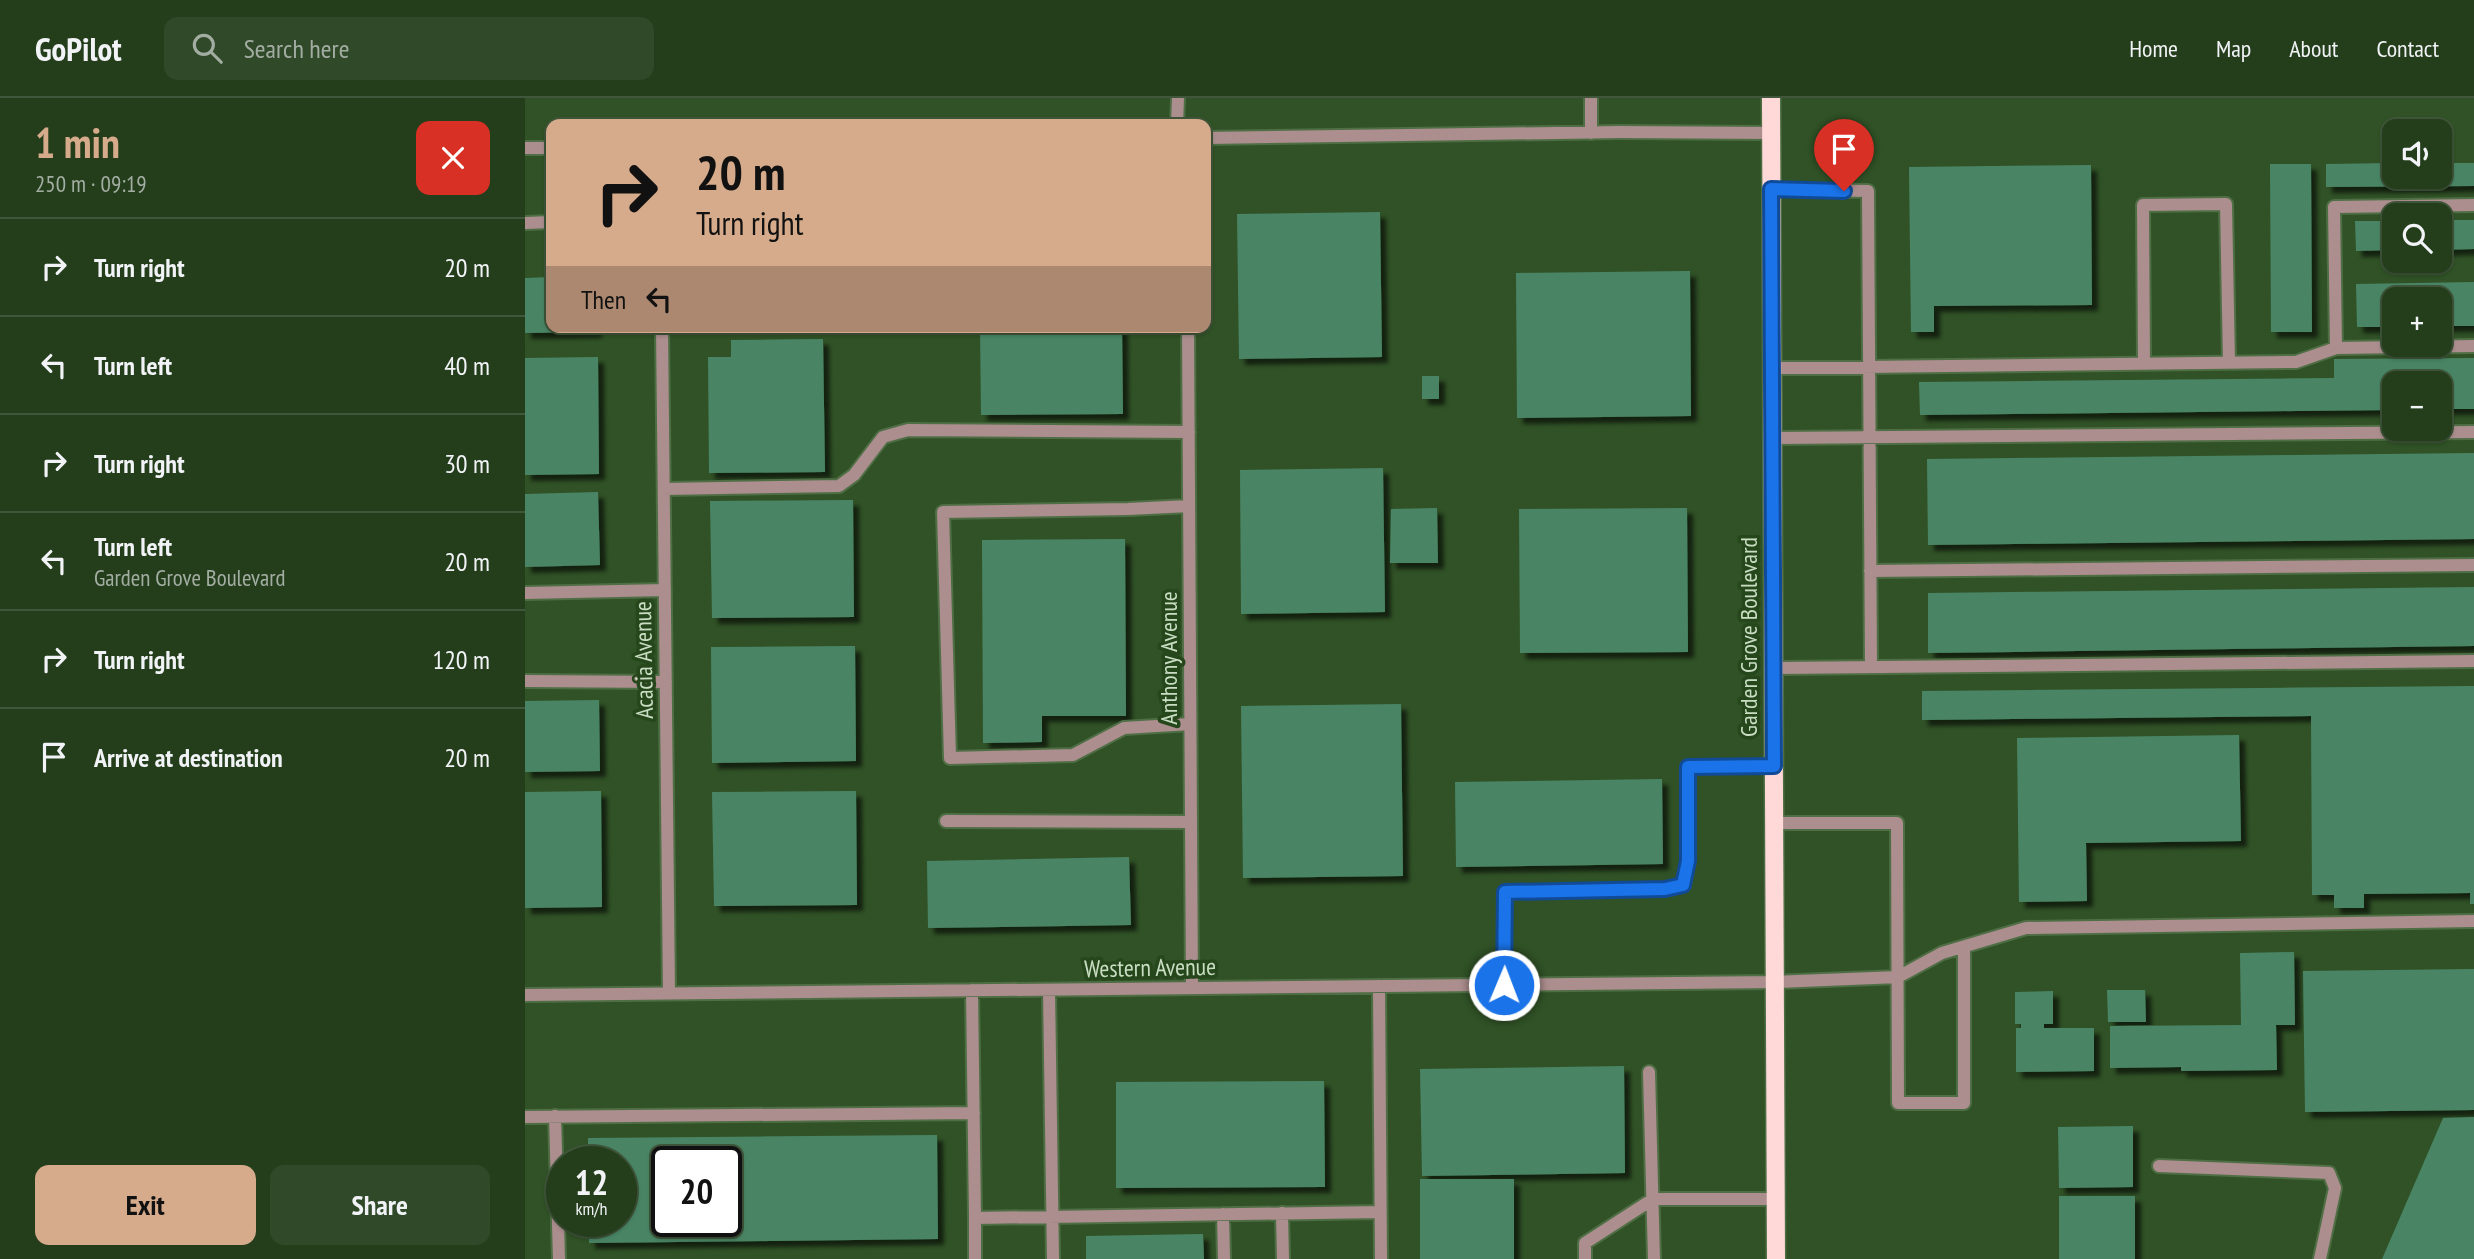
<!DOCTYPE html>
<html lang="en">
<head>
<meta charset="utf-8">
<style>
  :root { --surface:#243e1c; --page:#304929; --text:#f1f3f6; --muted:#a3aea3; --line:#41573b; --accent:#d6ab8b }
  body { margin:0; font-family:"PT Sans Narrow",sans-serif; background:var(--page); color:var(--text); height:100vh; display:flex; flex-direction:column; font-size:26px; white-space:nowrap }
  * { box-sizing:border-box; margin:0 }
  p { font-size:23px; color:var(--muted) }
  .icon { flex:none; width:38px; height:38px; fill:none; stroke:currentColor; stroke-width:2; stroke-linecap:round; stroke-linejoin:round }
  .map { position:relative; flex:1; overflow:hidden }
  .panel { display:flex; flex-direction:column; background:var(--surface); width:525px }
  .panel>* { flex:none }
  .top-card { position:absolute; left:21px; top:21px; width:665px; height:214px; border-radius:14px; box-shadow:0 2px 5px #0004,0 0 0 2px var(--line); background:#d6ab8b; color:#111; overflow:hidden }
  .tools { position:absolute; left:1857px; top:21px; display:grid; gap:14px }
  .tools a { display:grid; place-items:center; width:70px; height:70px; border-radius:14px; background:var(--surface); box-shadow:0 2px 5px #0004,0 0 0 2px var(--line); font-size:35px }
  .speed { position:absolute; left:21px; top:1048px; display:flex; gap:14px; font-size:35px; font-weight:700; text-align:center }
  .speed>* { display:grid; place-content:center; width:91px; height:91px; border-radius:50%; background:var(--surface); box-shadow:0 2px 5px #0004,0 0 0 2px var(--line); line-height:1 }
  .speed small { font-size:18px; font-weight:400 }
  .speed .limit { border:4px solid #111; border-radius:10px; background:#fff; color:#111 }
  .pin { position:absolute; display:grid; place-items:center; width:60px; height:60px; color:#fff; margin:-72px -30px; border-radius:50% 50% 50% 0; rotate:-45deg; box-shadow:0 0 7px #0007 }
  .pin .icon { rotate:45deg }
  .me { position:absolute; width:77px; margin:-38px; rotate:1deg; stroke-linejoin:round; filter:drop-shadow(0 0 5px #0008) }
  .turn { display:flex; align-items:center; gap:24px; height:147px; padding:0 35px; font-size:32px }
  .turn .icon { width:91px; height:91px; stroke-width:2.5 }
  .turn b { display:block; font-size:49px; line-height:60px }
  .then { display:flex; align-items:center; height:66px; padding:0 35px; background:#0003; gap:14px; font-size:26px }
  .round { display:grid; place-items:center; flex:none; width:74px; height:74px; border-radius:14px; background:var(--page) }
  .summary { display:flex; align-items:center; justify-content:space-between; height:119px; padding:0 35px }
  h1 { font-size:42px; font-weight:700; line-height:52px; color:var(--accent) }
  .button { display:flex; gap:14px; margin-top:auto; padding:14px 35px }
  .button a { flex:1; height:80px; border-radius:14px; background:var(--accent); color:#111; font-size:28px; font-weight:700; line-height:80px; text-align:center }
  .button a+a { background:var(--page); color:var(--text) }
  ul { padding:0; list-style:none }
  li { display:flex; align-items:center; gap:21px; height:98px; padding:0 35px; border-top:2px solid var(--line) }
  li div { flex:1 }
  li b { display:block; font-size:26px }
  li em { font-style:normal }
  header { display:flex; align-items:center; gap:42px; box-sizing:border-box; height:98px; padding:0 35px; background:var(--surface); border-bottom:2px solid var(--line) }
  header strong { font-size:33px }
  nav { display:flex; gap:38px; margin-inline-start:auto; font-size:24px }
  .search { width:490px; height:63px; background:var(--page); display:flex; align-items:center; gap:18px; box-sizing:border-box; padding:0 24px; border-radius:14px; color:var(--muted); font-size:26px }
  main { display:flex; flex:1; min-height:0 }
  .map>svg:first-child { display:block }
  .building { fill:#4a8565; fill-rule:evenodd; filter:url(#shadow) }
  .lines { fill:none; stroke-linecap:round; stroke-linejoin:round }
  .minor-casing { stroke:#4f6e45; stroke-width:16 }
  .major-casing { stroke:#4f6e45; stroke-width:21 }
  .minor { stroke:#ab8e8d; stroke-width:12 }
  .major { stroke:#fed9d8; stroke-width:18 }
  .route-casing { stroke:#114b97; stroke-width:18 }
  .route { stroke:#1a73e8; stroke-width:12 }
  .labels { text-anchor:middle; stroke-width:7; stroke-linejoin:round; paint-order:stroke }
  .street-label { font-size:24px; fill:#c9ddc3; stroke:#25471b }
</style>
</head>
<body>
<header>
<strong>GoPilot</strong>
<div class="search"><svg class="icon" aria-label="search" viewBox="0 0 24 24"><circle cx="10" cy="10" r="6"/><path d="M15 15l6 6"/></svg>Search here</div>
<nav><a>Home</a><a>Map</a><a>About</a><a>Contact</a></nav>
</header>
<main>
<section class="panel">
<div class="summary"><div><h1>1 min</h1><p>250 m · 09:19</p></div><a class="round" style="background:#d93025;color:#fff"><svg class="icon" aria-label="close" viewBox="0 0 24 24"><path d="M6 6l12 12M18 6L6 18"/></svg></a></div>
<ul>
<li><svg class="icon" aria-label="right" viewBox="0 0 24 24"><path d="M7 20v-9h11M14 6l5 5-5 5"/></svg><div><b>Turn right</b></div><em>20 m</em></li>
<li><svg class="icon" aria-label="left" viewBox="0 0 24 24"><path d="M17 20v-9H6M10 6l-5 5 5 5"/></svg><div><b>Turn left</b></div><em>40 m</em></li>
<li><svg class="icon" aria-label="right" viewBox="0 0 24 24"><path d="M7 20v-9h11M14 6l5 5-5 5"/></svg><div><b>Turn right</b></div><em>30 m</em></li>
<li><svg class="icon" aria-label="left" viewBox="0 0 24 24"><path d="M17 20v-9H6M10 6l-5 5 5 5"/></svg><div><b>Turn left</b><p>Garden Grove Boulevard</p></div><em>20 m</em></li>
<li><svg class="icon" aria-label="right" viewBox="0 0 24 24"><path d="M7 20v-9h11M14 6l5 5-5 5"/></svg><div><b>Turn right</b></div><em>120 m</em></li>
<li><svg class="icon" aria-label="arrive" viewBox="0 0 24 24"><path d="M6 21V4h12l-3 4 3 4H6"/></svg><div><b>Arrive at destination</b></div><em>20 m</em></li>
</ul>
<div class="button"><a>Exit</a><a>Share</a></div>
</section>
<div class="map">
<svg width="1949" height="1161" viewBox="0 0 1949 1161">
  <defs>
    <filter id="shadow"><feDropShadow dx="6" dy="6" stdDeviation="2" flood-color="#0009"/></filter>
  </defs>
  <rect width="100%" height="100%" fill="#305226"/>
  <path class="building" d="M1869,65V79H1914V65H1949V88L1801,89V66Z
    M1745,66H1786L1787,234H1746Z
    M1566,67L1567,207L1409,208V234H1386L1384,69Z
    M855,114L857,259L714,261L712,116Z
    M1914,122H1949V151L1914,152Z
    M1830,123H1869V152L1831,153Z
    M1165,173L1166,318L992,320L991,175Z
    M26,179V229H71V234L0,235V180Z
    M1949,184V228H1914V201H1869V229H1832L1831,186Z
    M455,229H597L598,316L456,317Z
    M298,241L300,374L184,375L183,259H206V242Z
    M73,259L74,376L0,377V260Z
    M1949,260V311H1914V285H1869V312L1395,317L1394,284L1809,280V261Z
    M897,278H914V301H897Z
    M1949,355V441L1403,447L1402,361Z
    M858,370L860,514L716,516L715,372Z
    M73,394L75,467L0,469V396Z
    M328,402L329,519L187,520L185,403Z
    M912,410L913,465H865L866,411Z
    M1162,410L1163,554L995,555L994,411Z
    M600,441L601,618H517V644L458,645L457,442Z
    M1949,489V548L1403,555V495Z
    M330,548L331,663L187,665L186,549Z
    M1949,588V806H1945V795L1839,796V810H1809V797H1787L1786,618L1397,622V593Z
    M74,602L75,673L0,674V603Z
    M876,606L878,778L718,780L716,608Z
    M1714,637L1716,743L1561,745L1562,803L1494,804L1492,640Z
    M1137,681L1138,766L931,769L930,684Z
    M76,693L77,809L0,810V694Z
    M331,693L332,807L189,808L187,694Z
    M604,759L606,827L403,830L402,763Z
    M1769,854L1770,927H1751L1752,972L1656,973V969L1585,970V928L1716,927L1715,855Z
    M1949,871V1012L1780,1014L1778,873Z
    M1582,892H1620L1621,924H1583Z
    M1528,893V926H1519V930H1569V973L1491,974V930H1496V926H1490V894Z
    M1099,968L1100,1075L897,1078L895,971Z
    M799,983L800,1089L591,1090V984Z
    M1949,1019V1161H1857L1918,1020Z
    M1608,1028V1089L1534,1090L1533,1029Z
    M412,1037L413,1141L64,1145V1124H96V1064H63V1040ZM142,1064H201V1124H142Z
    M895,1081H989V1161H895Z
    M1534,1098H1610V1161H1534Z
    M678,1136L679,1161H561V1138Z"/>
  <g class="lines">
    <g class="minor-casing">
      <path id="minor" d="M1066,0V35
        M652,26L653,0
        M681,40L1094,34L1246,35
        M0,50H26
        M1246,91L1343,93L1346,569
        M0,125L26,124
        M137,229L144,895
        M663,229L667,890
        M1811,250L1809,109L1949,107
        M1619,265L1618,107L1701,106L1704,264
        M1247,270L1771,264L1811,250L1949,248
        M1248,340L1949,334
        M139,391L314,388L329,377L358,339L383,332L664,334
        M664,408L603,411L418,414L425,660L548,657L599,630L665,626
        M1345,473L1949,467
        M0,495L140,492
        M1249,570L1949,563
        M0,583L141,584
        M421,723L666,724
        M1250,725H1372L1373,1005H1439V849
        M979,887L980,794L1140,791L1159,787L1163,763V669L1249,668
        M854,888L856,1161
        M447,892L450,1120
        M524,892L528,1161
        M0,897L1250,884L1373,879L1417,855L1501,830L1949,823
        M1124,974L1129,1161
        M30,1018L34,1161
        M0,1019L449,1015
        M1634,1068L1804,1075L1810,1090L1795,1161
        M757,1115L758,1161
        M698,1116L699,1161
        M450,1161V1120L855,1114
        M1060,1161V1145L1128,1101H1251"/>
    </g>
    <g class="major-casing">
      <path id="major" d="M1246,0L1251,1161"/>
    </g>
    <use href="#minor" class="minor"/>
    <use href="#major" class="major"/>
  </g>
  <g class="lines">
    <g class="route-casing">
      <path id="route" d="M979,887L980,794L1140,791L1158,787L1163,763V669L1249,668L1246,91L1319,93"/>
    </g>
    <use href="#route" class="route"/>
  </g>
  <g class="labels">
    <g class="street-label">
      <text transform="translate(1224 539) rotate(-90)" y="8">Garden Grove Boulevard</text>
      <text transform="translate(644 560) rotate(-90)" y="8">Anthony Avenue</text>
      <text transform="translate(119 562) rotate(-91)" y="8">Acacia Avenue</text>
      <text transform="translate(625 870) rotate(-1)" y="8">Western Avenue</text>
    </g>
  </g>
</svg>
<div class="tools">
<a><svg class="icon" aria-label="sound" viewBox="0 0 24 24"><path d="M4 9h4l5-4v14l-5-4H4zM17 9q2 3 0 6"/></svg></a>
<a><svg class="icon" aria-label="search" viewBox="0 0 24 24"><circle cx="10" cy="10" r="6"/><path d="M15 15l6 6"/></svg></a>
<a>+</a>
<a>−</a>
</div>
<div class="speed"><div>12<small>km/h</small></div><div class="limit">20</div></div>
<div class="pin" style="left:1319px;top:93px;background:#d93025"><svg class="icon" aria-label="arrive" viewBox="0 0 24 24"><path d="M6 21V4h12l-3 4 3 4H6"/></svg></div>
<svg class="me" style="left:979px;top:887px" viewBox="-20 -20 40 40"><circle r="17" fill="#1a73e8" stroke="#fff" stroke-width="3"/><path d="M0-11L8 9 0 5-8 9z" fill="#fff"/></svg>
<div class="top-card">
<div class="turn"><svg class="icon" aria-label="right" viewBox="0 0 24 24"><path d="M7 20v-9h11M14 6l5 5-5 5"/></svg><div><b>20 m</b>Turn right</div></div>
<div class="then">Then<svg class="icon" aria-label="left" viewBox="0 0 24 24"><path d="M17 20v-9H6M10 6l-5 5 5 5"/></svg></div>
</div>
</div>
</main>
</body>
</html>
